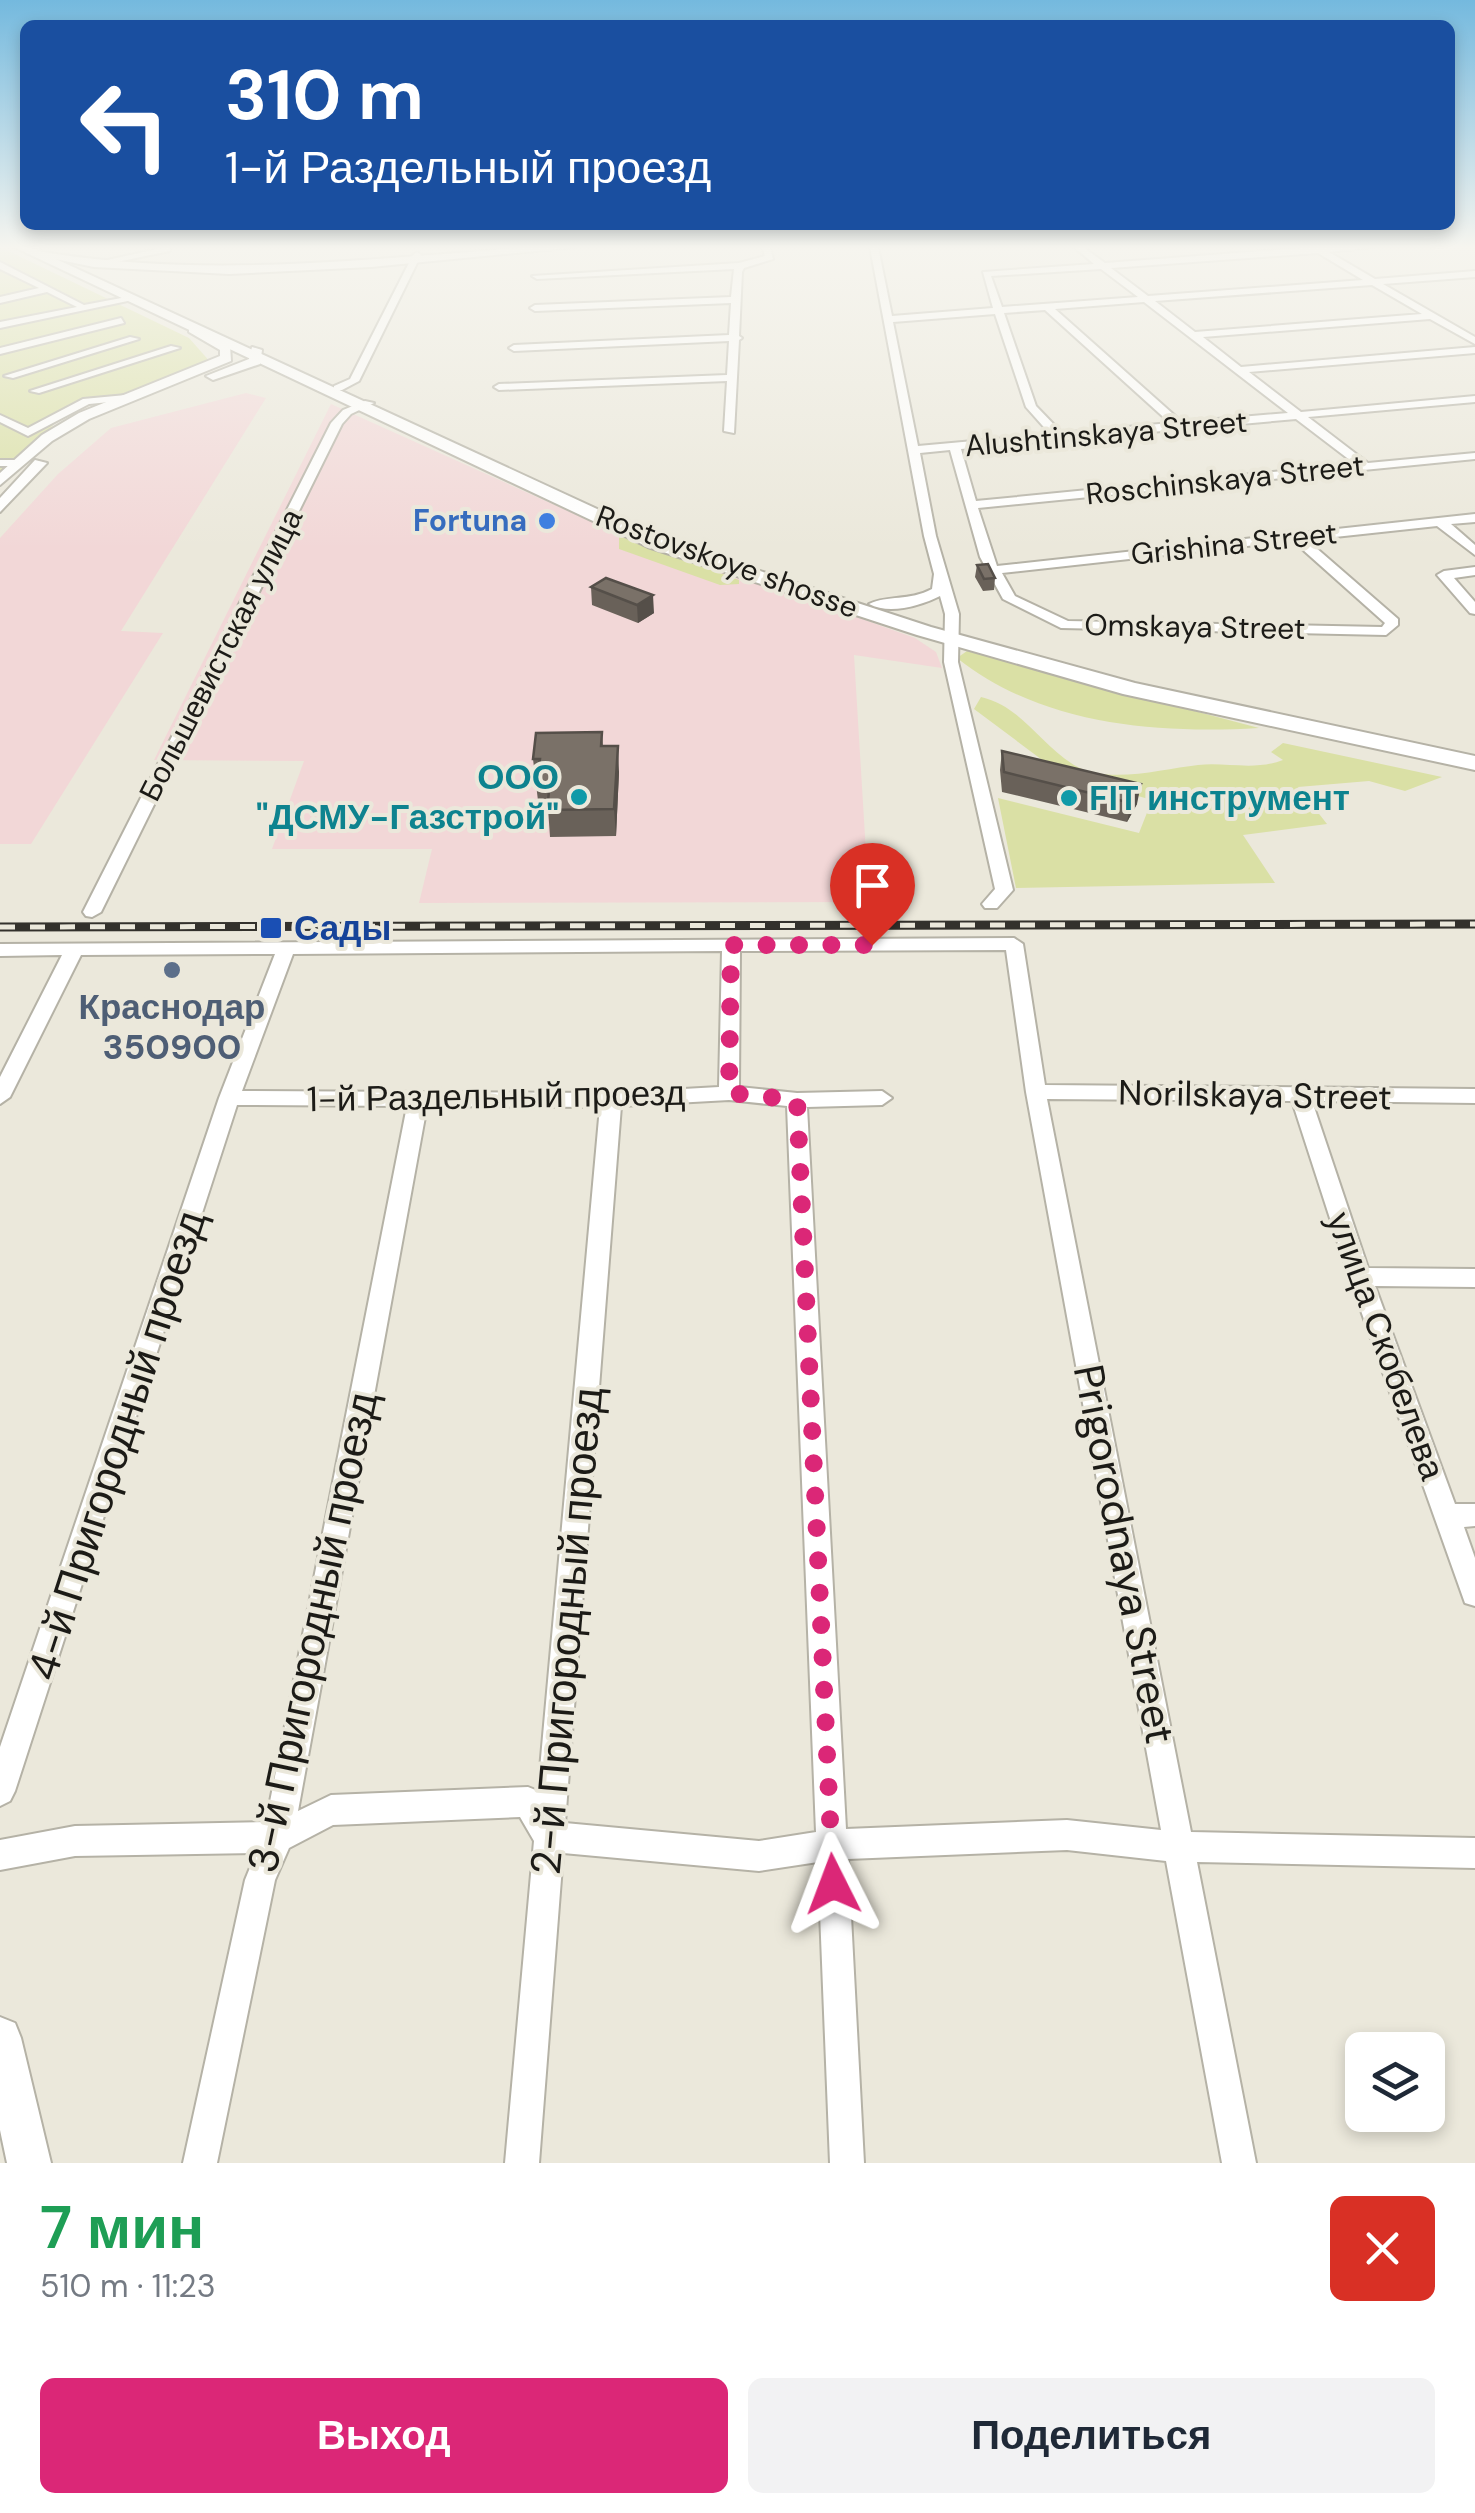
<!DOCTYPE html>
<html lang="ru">
<head>
<meta charset="utf-8">
<style>
  :root { --surface:#fff; --page:#f2f2f3; --text:#1f2937; --muted:#747a83; --accent:#db2777 }
  body { margin:0; font-family:"DM Sans",sans-serif; background:var(--page); color:var(--text); height:100vh; display:flex; flex-direction:column; font-size:38px; white-space:nowrap }
  * { box-sizing:border-box; margin:0 }
  p { font-size:32px; color:var(--muted) }
  .icon { flex:none; width:55px; height:55px; fill:none; stroke:currentColor; stroke-width:2; stroke-linecap:round; stroke-linejoin:round }
  .map { position:relative; height:2163px; overflow:hidden }
  .sheet { display:flex; flex-direction:column; background:var(--surface); flex:1 }
  .sheet>* { flex:none }
  .hud { position:absolute; left:20px; top:20px; width:1435px; height:210px; border-radius:15px; box-shadow:0 5px 15px #0003; background:#1a4fa0; color:#fff; overflow:hidden }
  .controls { position:absolute; left:1345px; top:2032px; display:grid; gap:20px }
  .controls a { display:grid; place-items:center; width:100px; height:100px; border-radius:15px; background:var(--surface); box-shadow:0 5px 15px #0003; font-size:50px }
  .pin { position:absolute; display:grid; place-items:center; width:85px; height:85px; color:#fff; margin:-102px -42px; border-radius:50% 50% 50% 0; rotate:-45deg; box-shadow:0 0 10px #0007 }
  .pin .icon { rotate:45deg }
  .me { position:absolute; width:110px; margin:-55px; rotate:357deg; stroke-linejoin:round; filter:drop-shadow(0 0 8px #0008) }
  .turn { display:flex; align-items:center; gap:35px; height:210px; padding:0 40px; font-size:45px }
  .turn .icon { width:130px; height:130px; stroke-width:2.5 }
  .turn b { display:block; font-size:70px; line-height:85px }
  .round { display:grid; place-items:center; flex:none; width:105px; height:105px; border-radius:15px; background:var(--page) }
  .overview { display:flex; align-items:center; justify-content:space-between; height:170px; padding:0 40px }
  h1 { font-size:60px; font-weight:600; line-height:75px; color:#1e9e55 }
  .button { display:flex; gap:20px; margin-top:auto; padding:20px 40px }
  .button a { flex:1; height:115px; border-radius:15px; background:var(--accent); color:#fff; font-size:40px; font-weight:600; line-height:115px; text-align:center }
  .button a+a { background:var(--page); color:var(--text) }
  .map>svg:first-child { display:block }
  .industrial { fill:#f2d7d7 }
  .green { fill:#dae0a5 }
  .lines { fill:none; stroke-linecap:round; stroke-linejoin:round }
  .minor-casing { stroke:#b5b2a6; stroke-width:4 }
  .major-casing { stroke:#b5b2a6; stroke-width:4 }
  .highway-casing { stroke:#b5b2a6; stroke-width:4 }
  .minor { fill:#fff; fill-rule:evenodd }
  .major { fill:#fff; fill-rule:evenodd }
  .highway { fill:#fff; fill-rule:evenodd }
  .rail-casing { stroke:#33312c; stroke-width:9 }
  .rail { stroke:#ebe8db; stroke-width:5; stroke-dasharray:15; stroke-linecap:butt }
  .wall { fill:#696159 }
  .shaded-wall { fill:#554f49 }
  .building { fill:#7a7168; stroke:#554f49; stroke-width:2.5 }
  .route { stroke:#db2777; stroke-width:18; stroke-dasharray:0 32.4 }
  .shop-dot { fill:#3f7fe0; stroke:#ebe8db; stroke-width:4 }
  .culture-dot { fill:#0f9aa8; stroke:#ebe8db; stroke-width:4 }
  .transit-dot { fill:#1a4fb4; stroke:#ebe8db; stroke-width:4 }
  .service-dot { fill:#5c6f8a; stroke:#ebe8db; stroke-width:4 }
  .labels { text-anchor:middle; stroke-width:8; stroke-linejoin:round; paint-order:stroke }
  .far-street-label { font-size:30px; fill:#1c1b17; stroke:#ebe8db }
  .far-shop-label { font-size:30px; font-weight:bold; fill:#366cbe; stroke:#ebe8db; text-anchor:end }
  .culture-label { font-size:35px; font-weight:bold; fill:#0d838f; stroke:#ebe8db; text-anchor:end }
  .transit-label { font-size:35px; font-weight:bold; fill:#164399; stroke:#ebe8db; text-anchor:start }
  .service-label { font-size:35px; font-weight:bold; fill:#4e5e75; stroke:#ebe8db }
  .street-label { font-size:35px; fill:#1c1b17; stroke:#ebe8db }
  .near-street-label { font-size:42px; fill:#1c1b17; stroke:#ebe8db }
</style>
</head>
<body>
<div class="map">
<svg width="1475" height="2163" viewBox="0 0 1475 2163">
  <rect width="100%" height="100%" fill="#ebe8db"/>
  <path class="industrial" d="M246,393L266,398L121,631L163,633L31,844H0V538L58,474L111,428Z
    M331,404L599,525L915,638L936,652L942,668L854,655L869,902L419,903L432,849H272L304,761L154,760Z"/>
  <path class="green" d="M0,247L189,338L212,364L85,406L55,423L0,481Z
    M619,536L739,580V584L720,585L619,549Z
    M967,651L1259,728C1156,734 1041,725 957,658Z
    M981,697C1021,706 1040,744 1074,765C1107,785 1162,769 1198,765C1227,762 1254,771 1283,760L1271,752L1283,743L1442,777L1405,791L1369,781L1298,787L1327,824L1243,835L1275,883L1016,888L998,798L1139,833L1152,800L1061,774L974,709Z"/>
  <g class="lines">
    <g class="minor-casing">
      <path id="minor" d="M166,247H170V251L107,264L103,261Z
        M762,247H770L773,259L744,268L742,272L739,336L742,338L739,340L734,433L724,431L727,381L499,390L494,387L499,384L727,375L729,341L514,351L509,348L514,345L729,335L731,303L535,311L530,308L535,305L731,297L734,269L537,279L532,276L739,263L765,256Z
        M870,247H878L892,316L993,308L983,272L1094,264L1074,247H1083L1105,263L1316,247H1374L1329,252L1375,279L1475,271V277L1383,284L1475,337V344L1430,319L1203,337L1241,367L1475,347V353L1249,372L1301,412L1475,396V402L1308,417L1368,463L1475,453V459L978,508L997,566L1475,514V522L1451,524L1475,545V555L1437,526L1307,540L1398,619V625L1386,635L1061,628L1003,599L980,557L950,450L920,453L936,536L959,614L958,662L1013,890L997,908H985L982,904L995,889L944,662L945,614L940,596C920,606 889,615 869,604C887,595 910,601 932,589L934,574L924,536ZM1318,253L1363,280L1148,296L1111,268ZM1101,269L1138,297L1002,307L991,276ZM1372,285L1422,314L1195,332L1155,301ZM1144,302L1288,413L1182,422L1055,309ZM1045,310L1170,423L1062,433L1036,406L1004,313ZM995,314L1026,407L1050,434L918,446L893,322ZM1296,419L1355,464L976,501L961,449ZM1293,541L1385,623L1382,627L1068,621L1015,596L1002,573Z
        M417,252L421,255L359,381L342,390H334V386L350,379L413,255Z
        M0,262L84,305L132,296L137,299L0,328V322L77,307L47,292L0,303V297L39,288L0,269Z
        M121,318L124,323L0,354V348Z
        M130,337L139,339L13,378L4,376Z
        M171,346L180,348L39,393L30,391Z
        M126,395L130,396V400L89,404L28,436L0,422V415L28,428L83,399Z
        M365,401L374,403L351,414L342,424L101,912L92,917L86,916L83,912L331,423L343,410Z
        M0,460H16L22,463L16,466H0Z
        M1475,567V575L1454,578L1475,602V614L1470,613L1437,575L1444,571Z
        M1014,938L1023,944L1045,1085L1475,1089V1103L1312,1101L1368,1268L1475,1269V1287L1375,1286L1455,1504H1475V1526L1464,1527L1475,1558V1606L1465,1603L1349,1277L1292,1101L1047,1099L1191,1832L1475,1838V1868L1197,1862L1256,2163H1222L1166,1861L1067,1850L848,1859L864,2163H830L818,1862L759,1871L563,1853L539,2163H505L534,1841L520,1817L333,1825L289,1848L275,1880L217,2163H183L245,1880L256,1853L75,1856L0,1870V1840L75,1826L266,1822L407,1106L237,1105L15,1791L10,1801L0,1806V1747L219,1098L275,954L81,955L10,1097L0,1104V1077L62,955L0,956V944ZM1006,950L1026,1092L1161,1830L1067,1820L846,1829L807,1107L882,1105L892,1098L882,1091L797,1093L739,1087L740,951ZM722,951L719,1087L611,1093L242,1091L293,954ZM729,1100L787,1106L816,1832L759,1841L565,1823L621,1106ZM427,1106L600,1107L538,1791L528,1787L331,1795L298,1811Z"/>
    </g>
    <g class="major-casing">
      <path id="major" d="M533,247H577L371,267L229,274L94,267L26,253L32,250C199,280 365,259 533,247Z
        M189,326H197L230,345L231,361L89,419L52,441L0,485V473L42,435L79,413L220,356V350L189,332Z
        M252,347L262,350L260,364L213,380L206,376L249,359Z
        M35,460L47,463L0,512V498Z
        M0,2017L15,2023L21,2038L51,2163H7L0,2130Z"/>
    </g>
    <g class="highway-casing">
      <path id="highway" d="M14,247H30L662,539L931,627L1135,683L1475,756V770L1123,694L917,635L648,547Z"/>
    </g>
    <use href="#minor" class="minor"/>
    <use href="#major" class="major"/>
    <use href="#highway" class="highway"/>
    <g class="rail-casing">
      <path id="rail" d="M0,927L1475,924"/>
    </g>
    <use href="#rail" class="rail"/>
  </g>
  <path class="wall" d="M977,565L995,578L994,590L983,591L975,577Z
    M606,578L654,613L638,623L592,605L591,587Z
    M602,732L603,746L619,772L616,836L550,837L548,808L539,809L533,759Z
    M1002,751L1137,804L1127,822L1002,792L1000,770Z"/>
  <path class="shaded-wall" d="M653,595L654,613L638,623L637,605Z
    M618,746L619,772L616,836L614,809Z
    M1141,784L1137,804L1127,822L1131,803Z"/>
  <path class="building" d="M988,564L995,578L984,579L977,565Z
    M606,578L653,595L637,605L591,587Z
    M602,732L601,746H618L614,809L547,810L550,782H537L540,759H533L536,733Z
    M1002,751L1141,784L1131,803L1004,772Z"/>
  <linearGradient id="sky" x2="0" y2="1"><stop stop-color="#74b9de"/><stop offset="0.45" stop-color="#f6f5ef"/><stop offset="1" stop-color="#f6f5ef" stop-opacity="0"/></linearGradient>
  <rect width="1475" height="549" fill="url(#sky)"/>
  <g class="lines">
    <path class="route" d="M833,1884L797,1100L729,1093L731,945H872"/>
  </g>
  <circle class="shop-dot" cx="547" cy="521" r="10"/>
  <g class="culture-dot">
    <circle cx="579" cy="797" r="10"/>
    <circle cx="1069" cy="798" r="10"/>
  </g>
  <rect class="transit-dot" x="259" y="916" width="24" height="24" rx="5"/>
  <circle class="service-dot" cx="172" cy="970" r="10"/>
  <g class="labels">
    <g class="far-street-label">
      <text transform="translate(1106 434) rotate(-5)" y="10">Alushtinskaya Street</text>
      <text transform="translate(1225 480) rotate(-6)" y="10">Roschinskaya Street</text>
      <text transform="translate(1234 544) rotate(-6)" y="10">Grishina Street</text>
      <text transform="translate(727 562) rotate(20)" y="10">Rostovskoye shosse</text>
      <text transform="translate(1195 627) rotate(1)" y="10">Omskaya Street</text>
      <text transform="translate(221 655) rotate(-63)" y="10">Большевистская улица</text>
    </g>
    <g class="far-shop-label">
      <text x="527" y="531">Fortuna</text>
    </g>
    <g class="culture-label">
      <text x="559" y="789">ООО<tspan x="559" dy="40">"ДСМУ-Газстрой"</tspan></text>
      <text x="1089" y="810" text-anchor="start">FIT инструмент</text>
    </g>
    <g class="transit-label">
      <text x="294" y="940">Сады</text>
    </g>
    <g class="service-label">
      <text x="172" y="1019">Краснодар<tspan x="172" dy="40">350900</tspan></text>
    </g>
    <g class="street-label">
      <text transform="translate(1255 1095) rotate(1)" y="12">Norilskaya Street</text>
      <text transform="translate(496 1096) rotate(-1)" y="12">1-й Раздельный проезд</text>
      <text transform="translate(1386 1346) rotate(70)" y="12">улица Скобелева</text>
    </g>
    <g class="near-street-label">
      <text transform="translate(116 1445) rotate(-72)" y="15">4-й Пригородный проезд</text>
      <text transform="translate(1125 1554) rotate(79)" y="15">Prigorodnaya Street</text>
      <text transform="translate(566 1631) rotate(-85)" y="15">2-й Пригородный проезд</text>
      <text transform="translate(312 1632) rotate(-78)" y="15">3-й Пригородный проезд</text>
    </g>
  </g>
</svg>
<div class="controls">
<a><svg class="icon" aria-label="layers" viewBox="0 0 24 24"><path d="M12 4l9 5-9 5-9-5zM3 14l9 5 9-5"/></svg></a>
</div>
<div class="pin" style="left:872px;top:945px;background:#d93025"><svg class="icon" aria-label="arrive" viewBox="0 0 24 24"><path d="M6 21V4h12l-3 4 3 4H6"/></svg></div>
<svg class="me" style="left:833px;top:1884px" viewBox="-20 -20 40 40"><path d="M0-17L14 15 0 8-14 15z" fill="#db2777" stroke="#fff" stroke-width="4"/></svg>
<div class="hud">
<div class="turn"><svg class="icon" aria-label="left" viewBox="0 0 24 24"><path d="M17 20v-9H6M10 6l-5 5 5 5"/></svg><div><b>310 m</b>1-й Раздельный проезд</div></div>
</div>
</div>
<section class="sheet">
<div class="overview"><div><h1>7 мин</h1><p>510 m · 11:23</p></div><a class="round" style="background:#d93025;color:#fff"><svg class="icon" aria-label="close" viewBox="0 0 24 24"><path d="M6 6l12 12M18 6L6 18"/></svg></a></div>
<div class="button"><a>Выход</a><a>Поделиться</a></div>
</section>
</body>
</html>
